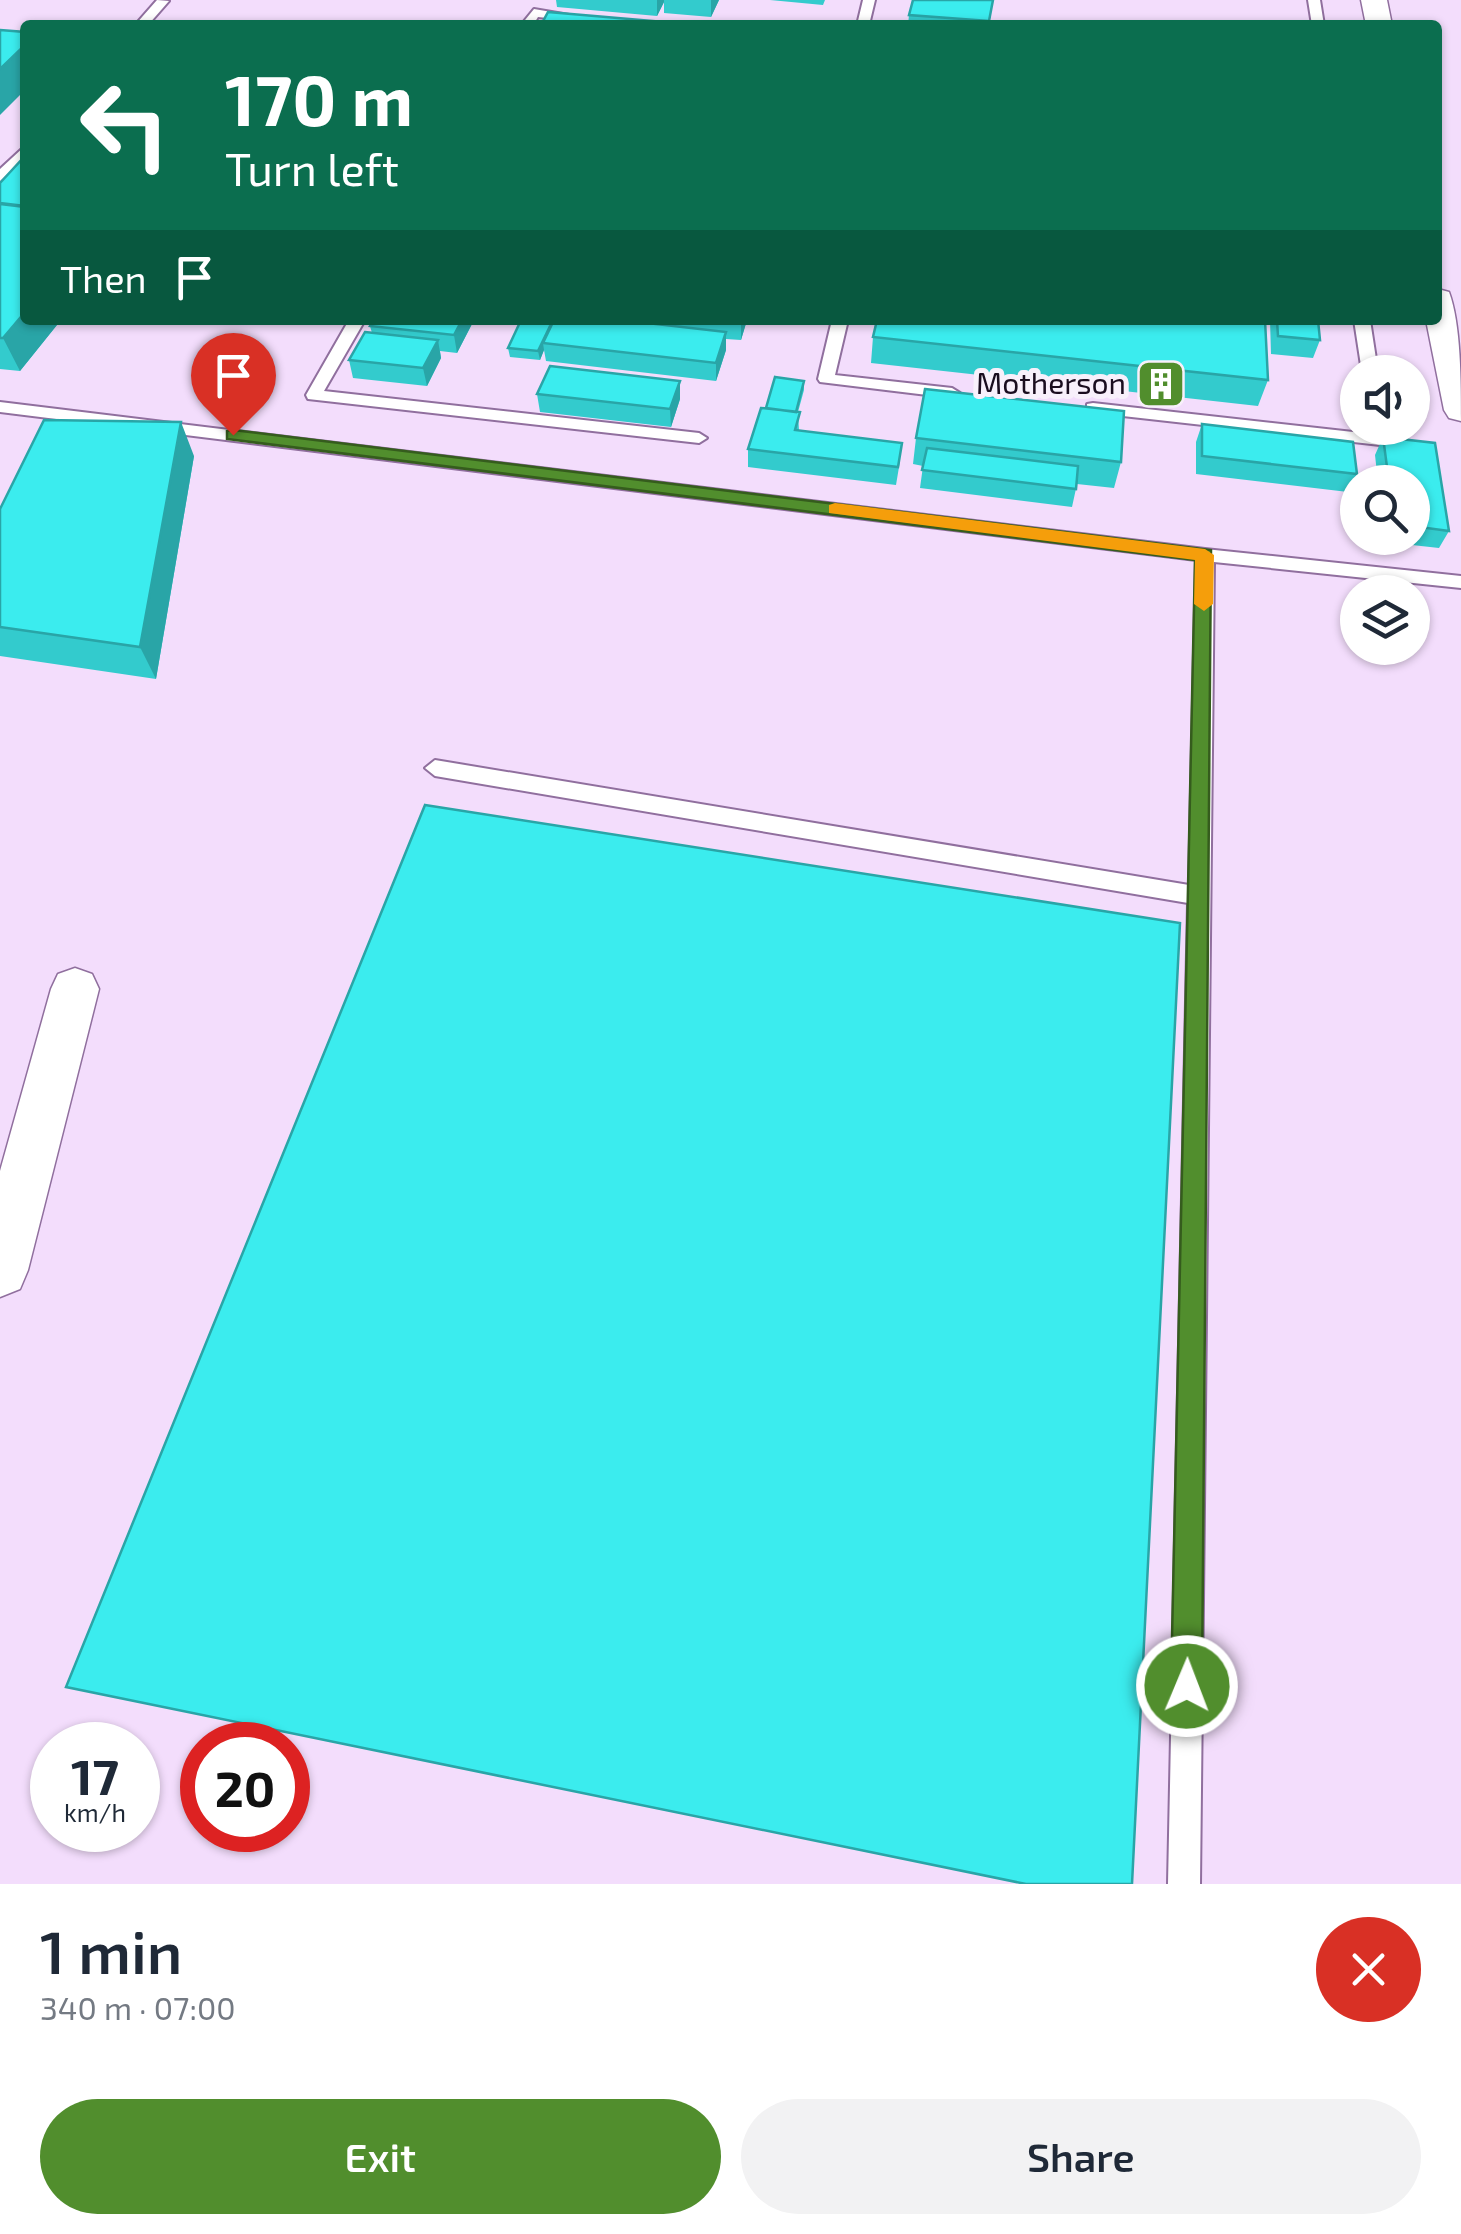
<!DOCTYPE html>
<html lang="en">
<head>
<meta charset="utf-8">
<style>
  :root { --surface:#fff; --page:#f2f2f3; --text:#1f2937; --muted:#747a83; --accent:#518e2d }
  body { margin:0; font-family:"Exo 2",sans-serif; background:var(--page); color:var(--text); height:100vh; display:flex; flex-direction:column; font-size:38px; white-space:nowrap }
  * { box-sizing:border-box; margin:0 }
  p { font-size:32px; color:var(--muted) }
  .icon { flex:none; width:55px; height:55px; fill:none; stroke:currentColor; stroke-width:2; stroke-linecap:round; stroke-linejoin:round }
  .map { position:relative; height:1884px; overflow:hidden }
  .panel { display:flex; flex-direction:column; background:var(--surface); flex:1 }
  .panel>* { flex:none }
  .guide { position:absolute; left:20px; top:20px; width:1422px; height:305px; border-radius:10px; box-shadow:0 2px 8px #0004; background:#0b6e4f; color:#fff; overflow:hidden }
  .controls { position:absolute; left:1340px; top:355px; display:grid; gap:20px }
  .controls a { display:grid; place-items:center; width:90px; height:90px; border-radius:50%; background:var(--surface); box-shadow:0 2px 8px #0004; font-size:50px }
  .speed { position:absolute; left:30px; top:1722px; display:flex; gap:20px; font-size:50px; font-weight:700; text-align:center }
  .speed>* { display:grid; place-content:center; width:130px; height:130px; border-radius:50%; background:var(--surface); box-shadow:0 2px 8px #0004; line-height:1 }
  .speed small { font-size:25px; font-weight:400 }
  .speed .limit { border:15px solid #d22; background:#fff; color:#111 }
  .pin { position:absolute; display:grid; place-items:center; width:85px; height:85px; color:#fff; margin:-102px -42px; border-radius:50% 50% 50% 0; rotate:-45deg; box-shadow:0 0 10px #0007 }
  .pin .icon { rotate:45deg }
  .me { position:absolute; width:110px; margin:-55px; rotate:1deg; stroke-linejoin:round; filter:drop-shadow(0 0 8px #0008) }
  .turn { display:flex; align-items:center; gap:35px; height:210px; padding:0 40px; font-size:45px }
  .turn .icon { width:130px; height:130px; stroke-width:2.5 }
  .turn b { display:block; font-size:70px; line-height:85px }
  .then { display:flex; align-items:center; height:95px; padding:0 40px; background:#0003; gap:20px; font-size:38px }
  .round { display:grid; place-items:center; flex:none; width:105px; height:105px; border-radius:52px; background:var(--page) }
  .head { display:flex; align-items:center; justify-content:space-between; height:170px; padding:0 40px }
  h1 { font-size:60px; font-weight:600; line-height:75px }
  .cta { display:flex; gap:20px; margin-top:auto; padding:20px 40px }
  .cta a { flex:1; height:115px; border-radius:60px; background:var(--accent); color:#fff; font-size:40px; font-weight:600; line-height:115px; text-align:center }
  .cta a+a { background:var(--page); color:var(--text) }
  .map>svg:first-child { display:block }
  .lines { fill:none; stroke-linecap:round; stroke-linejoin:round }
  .service-casing { stroke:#906f9e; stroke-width:4 }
  .minor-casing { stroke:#906f9e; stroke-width:3 }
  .service { fill:#fff; fill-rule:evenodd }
  .minor { fill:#fff; fill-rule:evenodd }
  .wall { fill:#33cbcd }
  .shaded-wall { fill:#29a5a7 }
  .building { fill:#3becee; stroke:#29a5a7; stroke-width:2.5 }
  .route { fill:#518e2d; stroke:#355c1d; stroke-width:2.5 }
  .slow { fill:#f59e0b }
  .labels { text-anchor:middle; stroke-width:10; stroke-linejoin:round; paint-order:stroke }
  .far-poi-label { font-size:30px; fill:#1a0d1f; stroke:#f8f0fb; text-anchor:end }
</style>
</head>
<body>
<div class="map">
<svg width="1461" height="1884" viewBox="0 0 1461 1884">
  <rect width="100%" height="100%" fill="#f3ddfc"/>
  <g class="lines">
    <g class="service-casing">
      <path id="service" d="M157,0L169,1L148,25H135Z
        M863,0H875L869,25H857Z
        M1308,0H1320L1324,25H1312Z
        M534,9L581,17L575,21L538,17L533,25H521Z
        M25,146V158L0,181V169Z
        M349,320H365L324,391L699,433L707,438L699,443L308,399L306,395Z
        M832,320H848L835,375L952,388L960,393L952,398L820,382L818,379Z
        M1354,320H1370L1378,372H1362Z
        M0,402L1205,549L1461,576V588L1214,562L1200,1884H1168L1188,903L435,776L425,768L435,760L1189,885L1196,560L0,412Z
        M1093,403L1371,434L1370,428H1386L1388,440L1380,445L1087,412V404Z"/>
    </g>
    <g class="minor-casing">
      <path id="minor" d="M1361,0H1387L1392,25H1366Z
        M1438,289L1449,292C1461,324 1461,383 1461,421L1449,418L1444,410L1426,320H1438Z
        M75,968L92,974L99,989L28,1270L20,1289L0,1297V1171L51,989L58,974Z"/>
    </g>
    <use href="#service" class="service"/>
    <use href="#minor" class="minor"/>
  </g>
  <path class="wall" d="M556,0H719L711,17L664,13V2L657,16L557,7Z
    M770,0H825L823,5Z
    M993,0L989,25H908L909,15Z
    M0,183L25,320H61L20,371L0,369Z
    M554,320H747L741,340L726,339V350L716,381L546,361L544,350L540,360L510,357L508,348L551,324Z
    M1270,320H1318L1320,340L1313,358L1271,354Z
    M473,322L457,353L440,351L441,358L427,386L353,378L349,360L372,333L370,326Z
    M873,337L1268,380L1258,406L871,363Z
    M804,381V390L798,412L799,431L900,461L896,485L748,467V449Z
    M537,394L680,399L671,427L540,412Z
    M1202,424L1357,474L1348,492L1196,474V442Z
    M1383,437L1449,531L1439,548L1385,542L1384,538H1412V482H1378L1375,455Z
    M916,438L1121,462L1114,488L1077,484L1072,507L920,488L923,466L913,464Z
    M194,456L156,679L0,656V509Z"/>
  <path class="shaded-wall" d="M657,0H664V2L657,16Z
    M711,0H719L711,17Z
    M25,45V90L0,115V69Z
    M25,312V320H61L20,371L3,338Z
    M462,320H473V322L457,353L454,335Z
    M741,320H747L741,340Z
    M551,324L543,343L544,350L540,360L538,351Z
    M726,332V350L716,381V363Z
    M438,340L441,358L427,386L423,368Z
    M680,381V399L671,427L670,409Z
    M181,422L194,456L156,679L140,647Z"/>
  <path class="building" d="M913,0H993L989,21L909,15Z
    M548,12L699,25H541Z
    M0,30L25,32V45L0,69Z
    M25,156V206L0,203V183Z
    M0,204L25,207V312L3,338H0Z
    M373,320H462L454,335L370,326Z
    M521,320L551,324L538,351L508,348Z
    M554,320H621L726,332L716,363L543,343Z
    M877,320H1265L1268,380L873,337Z
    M1277,320H1318L1320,340L1278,336Z
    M365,332L438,340L423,368L349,360Z
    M550,366L680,381L670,409L537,394Z
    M775,377L804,381L796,412L766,408Z
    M925,389L1124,411L1121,462L916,438Z
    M761,408L800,412L795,430L902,443L898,467L748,449Z
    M44,420L181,422L140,647L0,627V509Z
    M1202,424L1353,442L1357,474L1202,456Z
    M1383,437L1435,443L1449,531L1412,526V482H1389Z
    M927,448L1078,466L1076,489L922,470Z
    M425,805L1180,923L1132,1884H1026L66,1687Z"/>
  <path class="route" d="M233,430L1211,550L1202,1686L1198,1697L1187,1702L1176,1697L1171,1686L1195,560L227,439V431Z"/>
  <path class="slow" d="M835,503L1205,549L1214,555L1213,604L1204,611L1194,604L1195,560L829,513V505Z"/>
  <defs>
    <g id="building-square" transform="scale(2.5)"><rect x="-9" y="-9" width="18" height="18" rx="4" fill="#518e2d" stroke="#f8f0fb"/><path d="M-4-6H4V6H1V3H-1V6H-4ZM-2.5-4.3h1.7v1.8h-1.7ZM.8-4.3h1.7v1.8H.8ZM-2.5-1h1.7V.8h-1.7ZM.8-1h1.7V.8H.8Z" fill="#fff"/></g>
  </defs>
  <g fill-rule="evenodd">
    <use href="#building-square" x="1161" y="384"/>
  </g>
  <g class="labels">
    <g class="far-poi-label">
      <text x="1126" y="394">Motherson</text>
    </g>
  </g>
</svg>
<div class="controls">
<a><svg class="icon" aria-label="sound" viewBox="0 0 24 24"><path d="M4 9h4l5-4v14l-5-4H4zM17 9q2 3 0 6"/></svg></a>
<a><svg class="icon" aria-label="search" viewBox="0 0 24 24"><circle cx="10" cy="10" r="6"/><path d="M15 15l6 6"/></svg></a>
<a><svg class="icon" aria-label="layers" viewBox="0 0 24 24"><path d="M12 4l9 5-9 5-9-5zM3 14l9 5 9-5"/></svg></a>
</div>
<div class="speed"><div>17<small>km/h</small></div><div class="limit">20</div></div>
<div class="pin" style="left:233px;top:435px;background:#d93025"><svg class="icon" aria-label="arrive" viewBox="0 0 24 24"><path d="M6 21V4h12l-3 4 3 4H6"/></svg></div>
<svg class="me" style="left:1187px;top:1686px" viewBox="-20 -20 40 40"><circle r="17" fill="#518e2d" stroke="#fff" stroke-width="3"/><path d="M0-11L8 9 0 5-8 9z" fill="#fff"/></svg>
<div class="guide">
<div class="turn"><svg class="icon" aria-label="left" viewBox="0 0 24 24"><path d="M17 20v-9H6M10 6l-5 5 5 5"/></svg><div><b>170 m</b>Turn left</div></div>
<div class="then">Then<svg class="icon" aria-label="arrive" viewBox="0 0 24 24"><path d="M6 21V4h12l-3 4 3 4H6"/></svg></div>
</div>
</div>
<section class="panel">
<div class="head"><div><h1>1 min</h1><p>340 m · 07:00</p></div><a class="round" style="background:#d93025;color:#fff"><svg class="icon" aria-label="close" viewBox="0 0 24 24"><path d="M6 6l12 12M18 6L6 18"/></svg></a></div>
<div class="cta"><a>Exit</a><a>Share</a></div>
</section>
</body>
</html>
